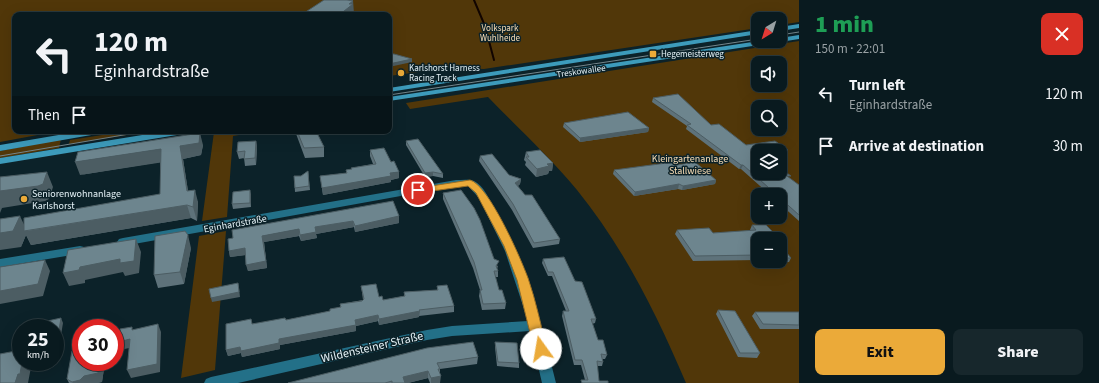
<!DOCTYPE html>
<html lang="en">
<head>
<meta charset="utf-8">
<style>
  :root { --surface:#091a1f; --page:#17272c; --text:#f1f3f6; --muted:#99a1a4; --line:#29383d; --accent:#ebaa39 }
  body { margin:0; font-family:"Source Sans 3",sans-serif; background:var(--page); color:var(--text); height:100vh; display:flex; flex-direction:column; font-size:15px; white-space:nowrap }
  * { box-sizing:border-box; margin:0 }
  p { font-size:13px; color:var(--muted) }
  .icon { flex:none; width:22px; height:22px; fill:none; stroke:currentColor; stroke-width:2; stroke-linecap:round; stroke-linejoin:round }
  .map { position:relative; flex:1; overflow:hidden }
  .panel { display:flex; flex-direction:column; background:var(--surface); width:300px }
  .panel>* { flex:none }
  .top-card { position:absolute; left:12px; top:12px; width:380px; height:122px; border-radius:8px; box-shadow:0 4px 16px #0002,0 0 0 1px var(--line); background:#091a1f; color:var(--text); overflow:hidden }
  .needle { width:26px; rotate:218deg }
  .buttons { position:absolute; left:751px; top:12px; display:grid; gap:8px }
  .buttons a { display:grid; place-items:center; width:36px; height:36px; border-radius:8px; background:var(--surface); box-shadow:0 4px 16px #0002,0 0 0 1px var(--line); font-size:20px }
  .speed { position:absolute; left:12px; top:319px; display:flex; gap:8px; font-size:20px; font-weight:700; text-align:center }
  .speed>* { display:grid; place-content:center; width:52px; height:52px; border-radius:50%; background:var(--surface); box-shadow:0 4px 16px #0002,0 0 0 1px var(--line); line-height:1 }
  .speed small { font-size:10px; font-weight:400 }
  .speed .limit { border:6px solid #d22; background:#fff; color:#111 }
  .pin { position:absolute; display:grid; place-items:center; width:34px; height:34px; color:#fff; margin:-17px; border:2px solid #fff; border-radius:50%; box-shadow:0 1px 4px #0007 }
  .me { position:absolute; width:44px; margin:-22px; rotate:347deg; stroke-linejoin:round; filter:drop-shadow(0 0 3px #0008) }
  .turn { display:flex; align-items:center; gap:14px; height:84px; padding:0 16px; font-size:18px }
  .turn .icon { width:52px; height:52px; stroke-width:2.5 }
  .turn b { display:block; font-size:28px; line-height:34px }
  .then { display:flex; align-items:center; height:38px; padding:0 16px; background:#0003; gap:8px; font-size:15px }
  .round { display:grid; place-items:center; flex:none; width:42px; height:42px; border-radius:8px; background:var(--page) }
  .head { display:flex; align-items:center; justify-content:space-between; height:68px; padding:0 16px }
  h1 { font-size:24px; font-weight:800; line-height:30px; color:#1e9e55 }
  .action { display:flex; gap:8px; margin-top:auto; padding:8px 16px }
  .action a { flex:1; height:46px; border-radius:8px; background:var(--accent); color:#111; font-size:16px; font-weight:800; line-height:46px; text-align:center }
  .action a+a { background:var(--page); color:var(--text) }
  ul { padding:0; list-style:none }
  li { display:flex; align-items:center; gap:12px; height:52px; padding:0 16px }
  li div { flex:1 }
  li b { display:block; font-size:15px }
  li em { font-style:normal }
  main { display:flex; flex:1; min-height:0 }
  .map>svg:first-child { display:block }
  .green { fill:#513709; fill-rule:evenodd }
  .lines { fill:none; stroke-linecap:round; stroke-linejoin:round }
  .stream { stroke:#110400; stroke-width:2 }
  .minor { fill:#237088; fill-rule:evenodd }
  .secondary { fill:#3d9bbb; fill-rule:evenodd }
  .tram { stroke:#74858b; stroke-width:1 }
  .wall { fill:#5e727a }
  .shaded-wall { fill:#4c5d63 }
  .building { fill:#6d858e; stroke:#4c5d63 }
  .route { fill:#ebaa39; stroke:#996e25 }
  .poi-dot { fill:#ebaa39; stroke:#0c2229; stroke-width:1.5 }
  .labels { text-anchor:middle; stroke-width:3; stroke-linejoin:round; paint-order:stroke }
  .far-park-label { font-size:9px; fill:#fbdfb7; stroke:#0c2229 }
  .far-poi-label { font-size:9px; fill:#e5f2f7; stroke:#0c2229; text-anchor:start }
  .far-street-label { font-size:9px; fill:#e5f2f7; stroke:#0c2229 }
  .park-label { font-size:10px; fill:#fbdfb7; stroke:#0c2229 }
  .poi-label { font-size:10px; fill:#e5f2f7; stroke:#0c2229; text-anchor:start }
  .street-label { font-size:10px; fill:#e5f2f7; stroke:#0c2229 }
  .near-street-label { font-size:12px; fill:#e5f2f7; stroke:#0c2229 }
</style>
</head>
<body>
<main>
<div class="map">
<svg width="799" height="383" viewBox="0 0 799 383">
  <rect width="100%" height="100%" fill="#0c2229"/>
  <path class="green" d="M0,0H799V22L780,25V19H758V28L484,69L448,68L389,76V15H15V131H59L0,142Z
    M799,41V383H686C657,315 624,248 577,190C550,157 518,128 488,97L410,109L406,103ZM758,63H780V85H758ZM758,107H780V129H758ZM758,151H780V173H758ZM758,195H780V217H758ZM758,239H780V261H758Z
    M128,131H153L69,144L70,140Z
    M219,131H264L233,136L227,217L202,221L214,132Z
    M61,139L59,148L0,158V151Z
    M226,231L215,370L181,378L199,236Z"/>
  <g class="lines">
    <path class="stream" d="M474,0L485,26L494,60"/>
    <path class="minor" d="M456,180C462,180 469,179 474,181C484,186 489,199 494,208C526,262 541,322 556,383H542L530,331L452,336L427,340L238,383H204L206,379L211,377L427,330L452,326L528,321L505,251L479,198L468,186H456L123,246L119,245L117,242L119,239L123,238Z
      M80,246L84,247L86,250L84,253L0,267V259Z"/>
    <path class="secondary" d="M799,24V28L780,31V27Z
      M758,30V34L389,92V88Z
      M799,35V39L780,42L777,41H780V38Z
      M759,41H775L772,43L389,101V97Z
      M82,131H101L97,134L0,151V145Z
      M167,131H187L183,134L0,164V158Z"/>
    <path class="tram" d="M780,35L799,32
      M389,95L758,39
      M0,156L147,131"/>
  </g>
  <path class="wall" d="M653,98L711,125L746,145L788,150L786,154L758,151L790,179L799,185V221L780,204V195H770L741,169H739L686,129L687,126L652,102Z
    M564,123L649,128L648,132L580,142L563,127Z
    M295,131H316L324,147V157L305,158Z
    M256,141L257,147L256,165L245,166L244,158L239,159L237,152Z
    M406,141L443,174V178L433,176L425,177L406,145Z
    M203,145L201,155L183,159L188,191L198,202L197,221L191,218L31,245L26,235L21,247L24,226L160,194V162L80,175Z
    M370,150L399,178L391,180V182L323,195L320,176L346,173V170L352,169L351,168L373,164L370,156Z
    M526,152L553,163L552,171H549L548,174L536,177L525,165L526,162L524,160Z
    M480,156L509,175L521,179L520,184L518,186L560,239L559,244L533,248L512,210L479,161Z
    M677,165L716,180L715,184L682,190L678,189L634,196L613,174L614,170Z
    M308,171L310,190L295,192L294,176H301Z
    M443,193L494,259L498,267L497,268L498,271V277H495L499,290L506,303L505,309L482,310L479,296L480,290L473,268L443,199Z
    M251,194V207L233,209L232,204Z
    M393,201L399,223L355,232L354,227L316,234L317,238L301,241L299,236L264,242L267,268L248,271L245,255L230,257L229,251Z
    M752,225L774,233L772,236L758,239V260L693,261L675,234L677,230L713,233L751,231L750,230Z
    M780,245L791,258L789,262L776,263L775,261H780Z
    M191,248L184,284L158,288L154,275Z
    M543,259L575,281L596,319L595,323L592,324L598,340L607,355L605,359H602L603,362L602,366H597L599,381L585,380L581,365H574L562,316L563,311H566L552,276H548L542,263Z
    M361,286L379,297L383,300L404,296V292L437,290V286L454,306V312L419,316V317L379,325L378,321L356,326V331L280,345V349L242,357L241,353L228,356L226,350L251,319L252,324L286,320L330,311L340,307V304L363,300L362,292Z
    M718,310L760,353L757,358L738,357L716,314Z
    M755,312H799V329H760L752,316Z
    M495,342L519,363V368L497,366L495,347Z
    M478,357L477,364L440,369V383H430L428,378L408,383H288Z
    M81,362H105L102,382L97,383H69L67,379Z"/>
  <path class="shaded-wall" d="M347,0H353L354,14L353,15H339Z
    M412,59V62L389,67V64Z
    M649,128L648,132L580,142V138Z
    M200,133L203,145L201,155L183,159L190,204L187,191L180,146Z
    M256,141L257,147L256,165L255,158Z
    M161,149L164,162L80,175L75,162Z
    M788,150L786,154L780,155V151Z
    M553,163L552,171H549L548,174L536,177L537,169L547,164Z
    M741,165H743L741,169H739Z
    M47,172L53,187L49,199L45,201L2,208L0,213V191Z
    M399,172V178L391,180V182L323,195L322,188L390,173Z
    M433,172V176L425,177V173Z
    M521,179L520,184L515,188V183Z
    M716,180L715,184L682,190L683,186Z
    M679,184L678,189L634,196L635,192Z
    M195,190L198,202L197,221L193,207Z
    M250,190L251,194V207L250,203Z
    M187,205L191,218L31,245L26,235L21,247L0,250V233L20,216L27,231Z
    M399,216V223L355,232V226Z
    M353,221L354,227L316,234L317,238L301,241L300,235L315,227Z
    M299,229V236L264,242L267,268L248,271L246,265L262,236Z
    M188,235L191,248L184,284L180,272Z
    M136,239L141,252L139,273L125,276L123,272L85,280V283L69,286L63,273L80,267Z
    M245,248L246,255L230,257L229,251Z
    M45,260L50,271L43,296L0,304V291Z
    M238,283L239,288L240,297L212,302L211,298Z
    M420,311L419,317L379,325V319Z
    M378,315V321L356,326V331L280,345V349L242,357L241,353L228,356L226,350L279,339L355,320Z
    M61,318L63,323L61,335L55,336V331Z
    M158,324L161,332L160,372L131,378L127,370Z
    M130,339L134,347L115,351V343Z
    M22,362H32L28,383H15Z
    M100,362H105L102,382L97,383H73L72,382L84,376Z
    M428,371V378L408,383H403V377Z
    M441,376L440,383H431V378Z"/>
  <path class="building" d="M324,0H347L353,1L349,4H353L339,15H301Z
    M389,54H394L412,59L389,64Z
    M678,94L711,125L719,124L746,145L775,141L788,150L780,151H758V173H780V168L791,176H787L799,185V215L780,198V195H777L743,165H741L687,125L691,124L653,98Z
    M628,112L649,128L580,138L564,123Z
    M297,131H316L324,147L304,148Z
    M200,133L199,143L180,146L187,191L195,190L193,207L187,205L24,231V218L160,194L161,149L75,162L78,152Z
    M418,139L443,174L433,172L425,173L406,141Z
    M256,141L255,158L244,159L245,151L237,152L238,142Z
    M384,148L391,162L394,161L399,172L390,173L391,176L322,188L320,176L347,173L346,170L352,169L351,168L376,164L370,150Z
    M540,150L553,163L547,164L549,166L537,169L526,157H529L526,152Z
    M492,154L509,175L521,179L515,183L525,195H532L560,239L534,243L513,204L480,156Z
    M674,162L677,165L695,162L716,180L683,186L679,184L635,192L614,170Z
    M308,171L309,186L295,188L294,176H301Z
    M47,172L43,184L38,186L0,191V177Z
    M250,190V203L232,204L233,192Z
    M461,190L474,208L480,220L494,259L499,261L496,266L498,271H494L499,290H502L506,303L483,304L480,290H482L474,262L443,193Z
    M393,201L399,216L355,226L353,221L315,227L316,232L300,235L299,229L262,236L266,261L246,265L245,248L229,251L228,239L233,238L232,230Z
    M20,216L13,231L0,233V219Z
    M752,225H766L774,233L770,234L774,239H758V255L695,256L677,230L709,228L713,233L756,230Z
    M185,231L188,235L180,272L154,275L155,236Z
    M136,239L134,261L120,263V259L80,267L79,270L63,273L68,250Z
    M780,245L791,258H780Z
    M564,257L575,281L582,282L596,319H591L598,340H603L607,355L601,354L603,362L597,361L599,381H608V383H582L581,380H588L582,360H575L563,311H569L553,272H548L543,259Z
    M45,260L38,284L0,291V267Z
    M238,283L239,292L211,298L209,289Z
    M376,284L379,297L382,296L383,300L405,296L404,292L438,290L437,286L447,285L454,306L419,310L420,311L379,319L378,315L355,320L356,325L279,339V343L241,351L240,347L226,350V324L251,319L252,324L285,318L286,320L330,311V309L341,307L340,304L362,301L364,299L361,286Z
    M718,310L735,311L760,353H740Z
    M755,312H799V325L763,324Z
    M61,318L59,330L55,331V328H42L43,322Z
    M158,324L157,364L127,370L130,339L115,343V332L120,331V329L132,327V330Z
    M473,342L478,357L437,363L440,369H438L441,376L431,378L428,371L403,377L405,383H392V381L385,383H288L427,348Z
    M495,342L517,343L519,363L498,362Z
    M81,349V362H100L98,373L84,376L80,380L72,382L67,379L72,351Z
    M21,350V362H22L20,374H18L15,383H0V354Z"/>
  <path class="route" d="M470,180C489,185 521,259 528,278C536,301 541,326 547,349L545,353L541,354L536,353L534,349L517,280L504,246L476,193L468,186L418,193L413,190L418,188Z"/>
  <g class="poi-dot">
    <rect x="649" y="50" width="8" height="8" rx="2"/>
    <circle cx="401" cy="73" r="4"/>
    <circle cx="24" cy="199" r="4"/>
  </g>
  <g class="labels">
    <g class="far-park-label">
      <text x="500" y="31">Volkspark<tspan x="500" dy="10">Wuhlheide</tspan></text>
    </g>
    <g class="far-poi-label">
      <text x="661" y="57">Hegemeisterweg</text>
      <text x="409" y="71">Karlshorst Harness<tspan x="409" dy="10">Racing Track</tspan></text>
    </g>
    <g class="far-street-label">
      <text transform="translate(581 71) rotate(-8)" y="3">Treskowallee</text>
    </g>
    <g class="park-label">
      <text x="690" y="162">Kleingartenanlage<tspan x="690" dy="12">Stallwiese</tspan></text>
    </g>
    <g class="poi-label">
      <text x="32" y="197">Seniorenwohnanlage<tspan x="32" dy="12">Karlshorst</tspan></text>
    </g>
    <g class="street-label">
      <text transform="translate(235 223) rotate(-10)" y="4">Eginhardstraße</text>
    </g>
    <g class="near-street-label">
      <text transform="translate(372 347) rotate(-13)" y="4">Wildensteiner Straße</text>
    </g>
  </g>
</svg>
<div class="buttons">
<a><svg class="needle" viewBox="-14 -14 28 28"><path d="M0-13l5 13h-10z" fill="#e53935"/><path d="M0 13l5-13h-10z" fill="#99a1a4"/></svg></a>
<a><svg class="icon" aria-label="sound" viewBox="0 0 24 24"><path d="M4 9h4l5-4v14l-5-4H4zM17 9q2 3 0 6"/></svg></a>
<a><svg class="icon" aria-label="search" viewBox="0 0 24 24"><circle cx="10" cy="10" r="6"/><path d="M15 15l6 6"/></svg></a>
<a><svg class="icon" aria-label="layers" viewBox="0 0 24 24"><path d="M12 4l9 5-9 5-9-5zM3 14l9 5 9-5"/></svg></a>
<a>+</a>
<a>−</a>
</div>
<div class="speed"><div>25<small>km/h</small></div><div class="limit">30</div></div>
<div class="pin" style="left:418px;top:190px;background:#d93025"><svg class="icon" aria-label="arrive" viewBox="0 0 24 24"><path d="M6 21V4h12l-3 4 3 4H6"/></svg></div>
<svg class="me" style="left:541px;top:349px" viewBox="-20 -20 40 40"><circle r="19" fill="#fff"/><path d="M0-13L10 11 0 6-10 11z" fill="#ebaa39"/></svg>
<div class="top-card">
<div class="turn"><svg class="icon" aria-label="left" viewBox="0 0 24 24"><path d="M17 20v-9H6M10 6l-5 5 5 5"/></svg><div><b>120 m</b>Eginhardstraße</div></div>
<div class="then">Then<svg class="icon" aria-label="arrive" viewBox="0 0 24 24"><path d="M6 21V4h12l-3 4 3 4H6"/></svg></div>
</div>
</div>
<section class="panel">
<div class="head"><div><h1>1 min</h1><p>150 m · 22:01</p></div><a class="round" style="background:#d93025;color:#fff"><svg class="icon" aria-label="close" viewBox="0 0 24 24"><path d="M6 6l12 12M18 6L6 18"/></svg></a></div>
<ul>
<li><svg class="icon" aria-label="left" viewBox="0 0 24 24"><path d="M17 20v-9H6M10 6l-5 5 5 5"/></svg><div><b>Turn left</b><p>Eginhardstraße</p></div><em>120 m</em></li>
<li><svg class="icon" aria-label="arrive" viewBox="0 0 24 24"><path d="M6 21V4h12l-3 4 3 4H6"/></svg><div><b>Arrive at destination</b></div><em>30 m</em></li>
</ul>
<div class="action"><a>Exit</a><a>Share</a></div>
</section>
</main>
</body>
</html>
